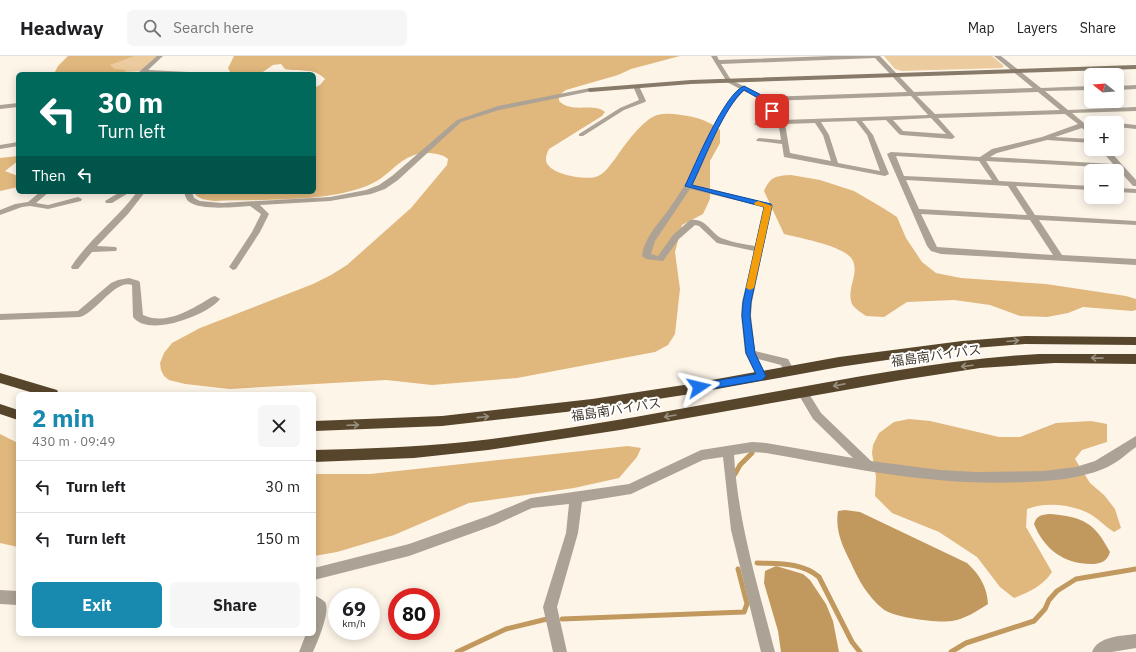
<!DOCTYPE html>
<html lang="en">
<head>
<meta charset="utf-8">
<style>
  :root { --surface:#fff; --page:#f6f6f6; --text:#202124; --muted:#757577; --line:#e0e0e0; --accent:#188aaf }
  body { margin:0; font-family:"IBM Plex Sans","Noto Sans JP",sans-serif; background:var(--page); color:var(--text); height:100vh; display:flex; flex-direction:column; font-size:15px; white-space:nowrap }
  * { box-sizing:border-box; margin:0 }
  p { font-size:13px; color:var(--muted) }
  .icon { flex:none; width:22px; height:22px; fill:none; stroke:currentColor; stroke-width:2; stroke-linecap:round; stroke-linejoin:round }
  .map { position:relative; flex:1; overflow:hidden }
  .panel { position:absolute; left:16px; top:336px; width:300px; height:244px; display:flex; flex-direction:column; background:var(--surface); border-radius:6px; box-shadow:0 2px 10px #0003 }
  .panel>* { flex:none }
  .banner { position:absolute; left:16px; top:16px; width:300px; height:122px; border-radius:6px; box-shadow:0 2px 10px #0003; background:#00695c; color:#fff; overflow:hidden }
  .needle { width:26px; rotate:287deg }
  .controls { position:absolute; left:1084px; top:12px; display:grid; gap:8px }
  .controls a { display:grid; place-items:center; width:40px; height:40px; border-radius:6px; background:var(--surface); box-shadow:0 2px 10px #0003; font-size:20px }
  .speed { position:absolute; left:328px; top:532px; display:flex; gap:8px; font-size:20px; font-weight:700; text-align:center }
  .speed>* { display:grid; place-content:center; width:52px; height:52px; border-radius:50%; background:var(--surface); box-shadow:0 2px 10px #0003; line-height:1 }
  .speed small { font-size:10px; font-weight:400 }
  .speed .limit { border:6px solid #d22; background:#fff; color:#111 }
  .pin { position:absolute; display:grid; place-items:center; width:34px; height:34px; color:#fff; margin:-17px; border-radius:8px; box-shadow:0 2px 6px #0006 }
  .me { position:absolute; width:44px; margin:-22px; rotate:80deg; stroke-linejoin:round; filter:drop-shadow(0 0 3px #0008) }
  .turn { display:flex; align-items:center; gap:14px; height:84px; padding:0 16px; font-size:18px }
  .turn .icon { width:52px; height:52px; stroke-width:2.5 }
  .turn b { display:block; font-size:28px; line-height:34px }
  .then { display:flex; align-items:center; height:38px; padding:0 16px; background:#0003; gap:8px; font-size:15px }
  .round { display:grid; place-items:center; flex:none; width:42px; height:42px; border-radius:6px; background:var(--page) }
  .overview { display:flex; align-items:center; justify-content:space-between; height:68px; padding:0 16px }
  h1 { font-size:24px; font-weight:700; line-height:30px; color:var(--accent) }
  .button { display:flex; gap:8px; margin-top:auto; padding:8px 16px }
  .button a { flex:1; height:46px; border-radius:6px; background:var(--accent); color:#fff; font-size:16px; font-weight:700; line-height:46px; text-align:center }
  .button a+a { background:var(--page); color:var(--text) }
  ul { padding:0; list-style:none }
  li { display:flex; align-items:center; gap:12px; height:52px; padding:0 16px; border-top:1px solid var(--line) }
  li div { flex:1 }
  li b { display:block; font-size:15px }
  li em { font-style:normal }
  header { display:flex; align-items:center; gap:24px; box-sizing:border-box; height:56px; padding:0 20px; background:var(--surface); border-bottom:1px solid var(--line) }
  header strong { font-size:19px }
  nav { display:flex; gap:22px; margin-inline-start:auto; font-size:14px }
  .search { width:280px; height:36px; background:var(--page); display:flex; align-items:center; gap:10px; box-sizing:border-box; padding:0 14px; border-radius:6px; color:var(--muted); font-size:15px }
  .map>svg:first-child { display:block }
  .green { fill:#eccb9e }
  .forest { fill:#e0b77d }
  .water { fill:#c1995f }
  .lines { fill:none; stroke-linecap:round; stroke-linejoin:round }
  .stream { stroke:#c1995f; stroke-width:5 }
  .street { fill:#aca396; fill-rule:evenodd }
  .secondary { fill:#877a68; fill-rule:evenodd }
  .highway { fill:#57462c; fill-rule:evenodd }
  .oneway { stroke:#9a9080 }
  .route { fill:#1a73e8; stroke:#114b97 }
  .slow { fill:#f59e0b }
  .labels { text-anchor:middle; stroke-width:4; stroke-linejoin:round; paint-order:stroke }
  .street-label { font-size:13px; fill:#423a2e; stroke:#fff }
</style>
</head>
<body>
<header>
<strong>Headway</strong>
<div class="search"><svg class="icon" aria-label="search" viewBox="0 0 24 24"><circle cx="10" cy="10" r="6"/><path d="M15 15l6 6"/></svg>Search here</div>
<nav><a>Map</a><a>Layers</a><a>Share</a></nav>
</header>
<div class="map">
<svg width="1136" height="596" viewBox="0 0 1136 596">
  <rect width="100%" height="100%" fill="#fef5e9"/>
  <path class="green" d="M135,0H158L143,15L127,16L108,14L109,9Z
    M884,0H992L1004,10L1002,12L902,15L895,13Z"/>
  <path class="forest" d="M68,0H135L110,9L115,13L126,14L124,18H54L58,10Z
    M234,0H680L631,13L618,19L566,34L559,39V45C572,58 593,46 605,56L602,60L549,93C546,99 544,105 549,110C556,119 588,125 598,120C605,117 610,109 615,103C624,90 642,64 657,59C665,57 673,58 681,59C696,61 708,64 720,74V87L710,105V143L703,158L682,169L675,196L680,233L675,278L668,289L655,296L517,322L432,329L386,324L230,333L185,328L169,324L164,320L161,314L160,307L164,297L172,287L200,272L313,228L331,219L347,209L411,152L447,109L448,103C444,99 437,98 431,97C401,96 395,116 373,127C334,147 260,143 215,145C207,144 198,144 194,136H314V32L320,29L325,23C314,11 299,16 285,13L281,8L273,9L260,18H231L228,12Z
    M18,100V105L5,115L18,120V131L0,135V102Z
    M791,119L820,124L854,135L883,152L897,161L906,182L922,206L936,217L961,222L1046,228L1126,240L1136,243V254L1132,255L1083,251L1068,257L1047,261L1020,260L990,249L954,244L907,246L884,261L866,260C862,257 854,252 852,248C846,233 859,219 853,205C847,190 799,182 784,178L764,135C771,120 776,120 791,119Z
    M909,363L930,365L999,381H1020L1056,367L1091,365L1107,368V386L1082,394L1075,403L1090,427L1104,439L1115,453L1121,472L1114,476C1104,470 1096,460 1086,456C1068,448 1044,446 1027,453L1026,471L1052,516C1043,530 1029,536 1014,542L1000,531L977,501L939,476L892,457L875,440L876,421L872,397L873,389L879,377L894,366Z
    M0,378L18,387V491L0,487Z
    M628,390L641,392L637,401L619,422L574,432L469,447L394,479L337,496L314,500V418H370Z"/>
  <path class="water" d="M845,454L860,456L967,507C980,519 987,531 988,548C977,555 965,563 952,565C936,567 895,562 883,553C867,540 858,523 850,505C842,489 835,474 838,455Z
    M1050,458C1083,461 1094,466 1110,496C1107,506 1100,508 1091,508C1064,508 1044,493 1034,468C1037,459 1041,459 1050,458Z
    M776,510L803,518L810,524L826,548L833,565L839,596H781L778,575L764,527L765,515Z"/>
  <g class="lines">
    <path class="stream" d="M735,418L740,409L752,397
      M757,507C779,508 801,506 819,521L852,586L860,596
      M562,563L744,556L747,548L738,513
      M457,596L506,573L547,563
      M951,596L966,587L1034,565L1045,553L1049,544L1057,535L1076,523L1136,513"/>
    <path class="street" d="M157,0H163L148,14L188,16L191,18H139V16Z
      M711,0H717L719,4L831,0H880L914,36L1033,32L994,0H1001L1041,32L1091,30V34L1045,35L1068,54L1136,51V55L1072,57L1084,67H1093H1091V70H1088L1091,74V80L1082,72L1055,81L1091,83V87L1047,84L997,97L990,101L1113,108L1100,93H1108L1136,124V130H1133L1117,112L986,105L999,125L1091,130V134L1016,130L1035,159L1136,165V169L1039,164L1062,199L1136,203V209L941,198L931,195L927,190L887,98L891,96L980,101L992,93L1042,81L1078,68L1065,58L938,62L955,81L952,83L901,79L899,78L886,64L862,65L873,79L889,118L885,120L784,101L782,88L757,85L756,84L759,82L781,84L779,71L755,69L754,68L757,66L777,67L763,44L744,35C718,60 710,98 692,129L771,148L772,150L752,246L751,259L755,295L788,303L795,316L794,319H786L781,309L758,303L767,320L766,323H758L745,297L741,259L742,246L754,195L717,187L699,170L695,169L679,183L663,205L646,203L642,200C644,182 659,167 669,153C679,139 688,124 696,109C708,82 718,54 740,33L727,26ZM875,2L907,36L766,41L731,24L721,8ZM1038,36L1060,54L935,58L917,40ZM911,40L928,59L782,64L769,45ZM931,62L946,78L903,75L893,64ZM856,65L867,79L880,115L838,107L829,79L821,66ZM815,67L823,79L831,105L790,97L785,68ZM896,100L979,105L992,124L904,120ZM906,124L1008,130L1027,159L919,153ZM690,133L764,151L755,190C745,188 734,187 724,183C711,179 707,161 690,164L673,179L658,200L651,198L655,185ZM921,158L1030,164L1053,199L937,191Z
      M634,29L639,30L646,45L645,46L624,54L583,80H579V78L620,52L639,44L633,30Z
      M1136,29V33L1117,34V30Z
      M590,32L592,33V35L499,54L461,66L398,124L385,133L371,138L330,145L260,149L269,158L260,176L236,213L233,214L229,211L252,176L261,158L250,150C236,151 199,155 188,145C186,143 185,139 184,136H192L194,142L200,145L222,147L330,141L366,134L379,129L392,120L457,64L498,50Z
      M18,47V51L0,53V49Z
      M1117,67L1136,69V73L1117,71Z
      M18,86V90L0,93V89Z
      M1117,132L1136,133V137L1117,136Z
      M40,136H49L36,147L48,149L78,141L82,143L81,145L48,153L30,150L22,151L0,159V154L15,148L28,146Z
      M120,136H130L112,147H106L105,145Z
      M137,136H145L128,158L97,190L116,191L117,193L116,195L92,196L78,213H72L71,211C89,183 117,163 137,136Z
      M129,222L139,225L140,227L143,259C166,270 192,253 212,241L215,240L220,243C208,259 148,282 133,261L132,229C115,223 96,257 80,261L0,264V258L78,255L111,227L118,224Z
      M802,332L806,333L821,357L871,405L940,414L975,416L1044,415L1076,411L1095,405L1136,380V391C1125,399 1116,408 1103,413C1078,423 1052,425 1025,426C938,431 851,412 766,397L752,396L734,399C738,467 758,530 775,596H761L731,474L723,401L703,404L631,438L582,446L578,477L557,551L567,596H553L543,551L566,477L569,448L532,452L495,469L409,500L314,524V512L409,488L488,460L531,442L629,428L701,394L752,386L766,387L853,402L813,363L797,336L798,333Z
      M0,534L18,535V549L0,548Z
      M314,539C318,541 322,543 325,546C331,555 317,587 313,596H299L306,578H314Z
      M1136,578V592L1112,596H1092C1098,580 1121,580 1136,578Z"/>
    <path class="secondary" d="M1136,9V13L691,28L590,36L587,34L590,32L691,24Z"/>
    <path class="highway" d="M1025,280L1136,281V289L1025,288L962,293L839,311L684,339L592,353L442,370L314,375V365L442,360L592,343L684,329L839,301L962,285Z
      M1039,298H1136V308L1055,307L980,312L902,324L620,374L488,394L414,402L314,406V394C364,393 415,391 465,386C564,375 664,356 762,338C854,322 946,303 1039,298Z
      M0,317L57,334L59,338H37L0,327Z
      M0,348L18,354V364L0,358Z"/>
  </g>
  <defs><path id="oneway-shaft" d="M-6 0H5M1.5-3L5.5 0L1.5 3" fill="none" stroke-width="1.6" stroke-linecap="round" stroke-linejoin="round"/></defs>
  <g class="oneway">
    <use href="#oneway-shaft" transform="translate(1013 285) rotate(-5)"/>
    <use href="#oneway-shaft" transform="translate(1097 302) rotate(-179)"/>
    <use href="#oneway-shaft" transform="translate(967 310) rotate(173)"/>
    <use href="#oneway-shaft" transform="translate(839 329) rotate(169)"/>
    <use href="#oneway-shaft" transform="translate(670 360) rotate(170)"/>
    <use href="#oneway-shaft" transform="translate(483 361) rotate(-6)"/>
    <use href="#oneway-shaft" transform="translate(353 369) rotate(-2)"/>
  </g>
  <path class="route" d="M744,30L767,42L775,55L770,56L763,45L744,34C724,51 704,104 692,129L771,148L772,150L751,246L750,260L755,297L766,320L762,324L699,335L696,334L694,331L696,328L756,318L746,297L742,260L743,246L764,151L685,130C695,109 724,38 744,30Z"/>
  <path class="slow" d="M758,145L772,150L754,232L750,234L746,232L764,151L755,149L754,147Z"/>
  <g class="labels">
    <g class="street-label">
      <text transform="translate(936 299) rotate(-8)" y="5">福島南バイパス</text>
      <text transform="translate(616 353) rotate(-9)" y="5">福島南バイパス</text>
    </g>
  </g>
</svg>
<div class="controls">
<a><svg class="needle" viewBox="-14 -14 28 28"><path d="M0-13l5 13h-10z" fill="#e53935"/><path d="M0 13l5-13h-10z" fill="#757577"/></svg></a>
<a>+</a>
<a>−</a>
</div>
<div class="speed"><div>69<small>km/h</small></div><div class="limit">80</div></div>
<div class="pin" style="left:772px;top:55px;background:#d93025"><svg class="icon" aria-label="arrive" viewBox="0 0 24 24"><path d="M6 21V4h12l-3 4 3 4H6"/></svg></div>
<svg class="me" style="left:699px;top:331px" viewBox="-20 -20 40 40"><path d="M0-17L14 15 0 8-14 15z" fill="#1a73e8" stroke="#fff" stroke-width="4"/></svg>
<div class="banner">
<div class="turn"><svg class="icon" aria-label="left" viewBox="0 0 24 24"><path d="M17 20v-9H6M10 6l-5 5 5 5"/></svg><div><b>30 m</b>Turn left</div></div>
<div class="then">Then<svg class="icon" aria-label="left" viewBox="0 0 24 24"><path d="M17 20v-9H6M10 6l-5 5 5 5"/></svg></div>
</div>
<section class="panel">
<div class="overview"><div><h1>2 min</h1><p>430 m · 09:49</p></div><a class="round"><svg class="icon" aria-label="close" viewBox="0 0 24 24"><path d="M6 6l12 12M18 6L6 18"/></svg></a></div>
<ul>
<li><svg class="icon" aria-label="left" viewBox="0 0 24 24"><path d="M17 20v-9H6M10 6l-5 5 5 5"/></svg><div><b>Turn left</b></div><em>30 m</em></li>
<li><svg class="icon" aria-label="left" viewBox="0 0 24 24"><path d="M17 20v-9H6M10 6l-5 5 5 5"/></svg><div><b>Turn left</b></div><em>150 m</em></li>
</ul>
<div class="button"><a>Exit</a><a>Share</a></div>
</section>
</div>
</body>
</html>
